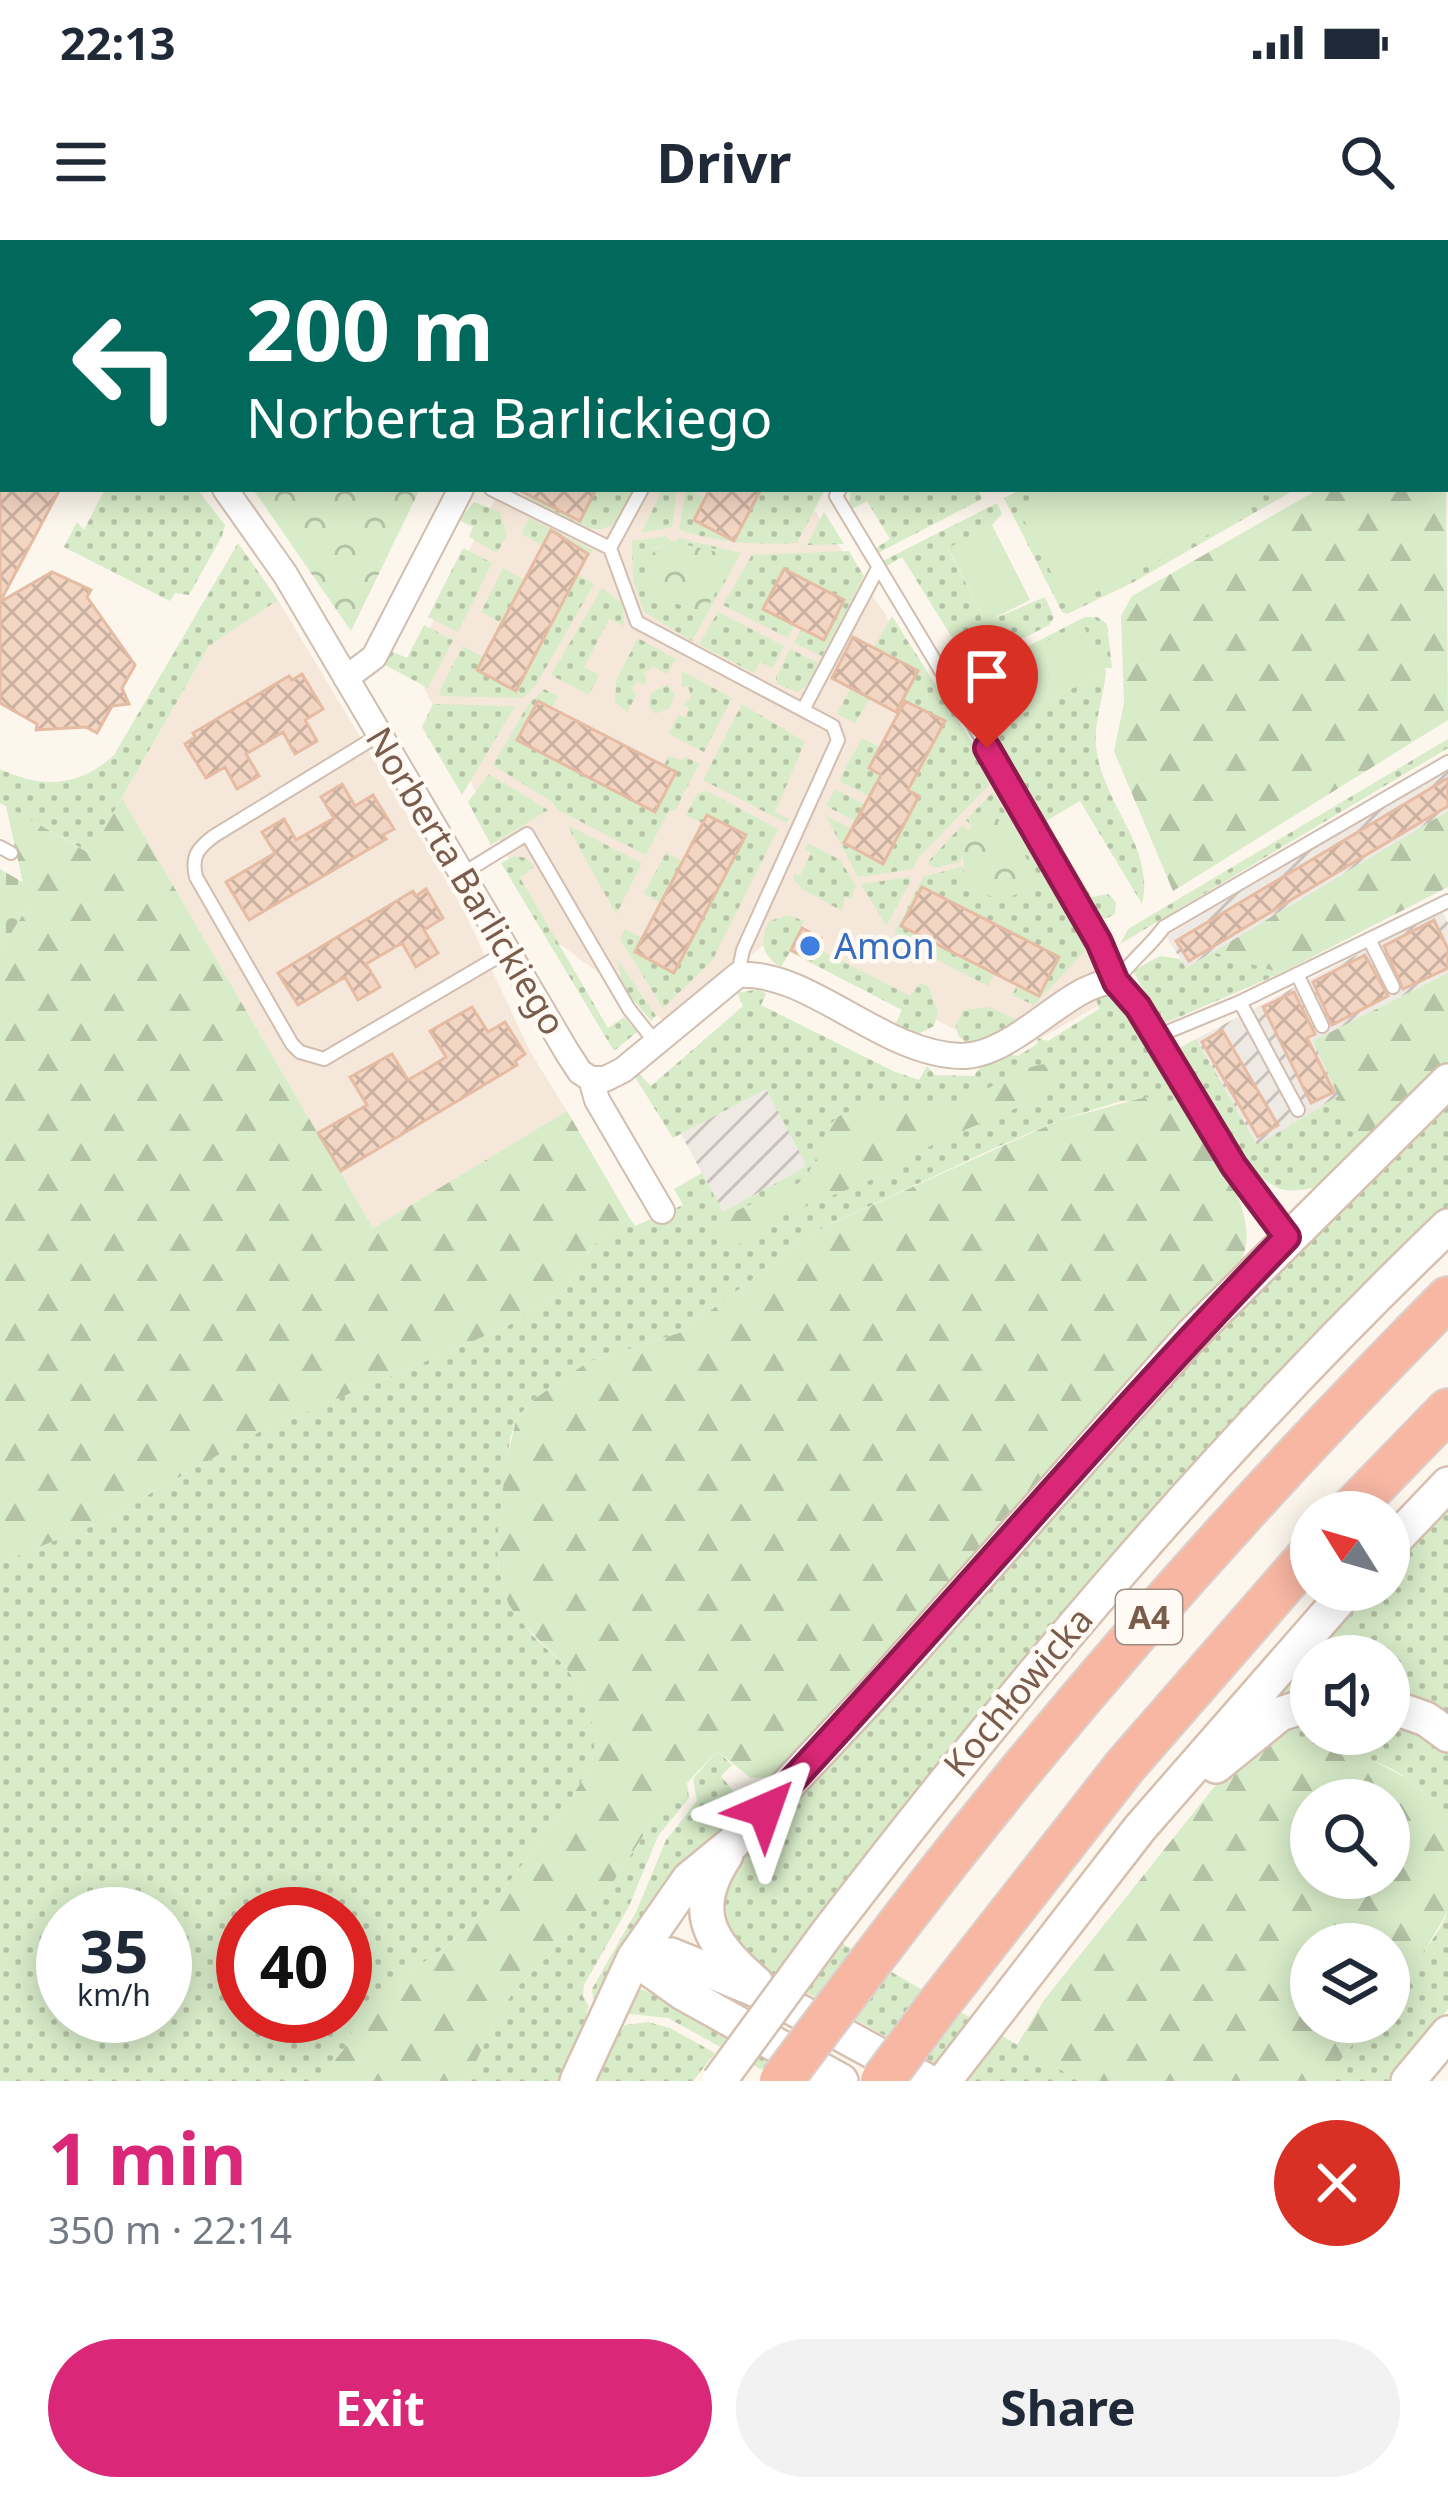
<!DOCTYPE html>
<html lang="en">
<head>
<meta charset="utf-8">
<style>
  :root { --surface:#fff; --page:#f2f2f3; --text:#1f2937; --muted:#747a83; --accent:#db2777 }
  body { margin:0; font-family:"Noto Sans",sans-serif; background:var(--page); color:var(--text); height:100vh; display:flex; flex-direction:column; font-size:45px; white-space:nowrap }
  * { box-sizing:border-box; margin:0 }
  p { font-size:39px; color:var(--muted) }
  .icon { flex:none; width:66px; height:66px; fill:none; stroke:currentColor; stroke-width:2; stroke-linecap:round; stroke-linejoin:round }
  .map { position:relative; height:1841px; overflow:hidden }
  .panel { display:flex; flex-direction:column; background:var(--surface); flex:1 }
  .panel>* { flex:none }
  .hud { position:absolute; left:0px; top:0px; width:1449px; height:252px; box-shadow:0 6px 30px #0003; background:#00695c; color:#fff; overflow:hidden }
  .needle { width:78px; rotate:307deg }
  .tools { position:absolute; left:1290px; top:1251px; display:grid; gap:24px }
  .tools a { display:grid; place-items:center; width:120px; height:120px; border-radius:50%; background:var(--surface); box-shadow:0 6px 30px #0003; font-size:60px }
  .speed { position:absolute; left:36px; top:1647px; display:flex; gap:24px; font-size:60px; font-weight:700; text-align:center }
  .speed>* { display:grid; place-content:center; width:156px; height:156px; border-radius:50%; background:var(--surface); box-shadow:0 6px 30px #0003; line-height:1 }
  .speed small { font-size:30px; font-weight:400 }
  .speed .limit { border:18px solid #d22; background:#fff; color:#111 }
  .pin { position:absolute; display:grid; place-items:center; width:102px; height:102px; color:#fff; margin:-123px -51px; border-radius:50% 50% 50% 0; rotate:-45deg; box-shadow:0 0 12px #0007 }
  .pin .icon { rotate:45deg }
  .me { position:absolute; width:132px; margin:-66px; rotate:43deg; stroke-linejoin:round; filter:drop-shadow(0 0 9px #0008) }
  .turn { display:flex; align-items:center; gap:42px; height:252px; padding:0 48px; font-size:54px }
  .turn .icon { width:156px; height:156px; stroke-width:2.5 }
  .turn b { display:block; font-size:84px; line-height:102px }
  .round { display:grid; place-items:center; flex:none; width:126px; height:126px; border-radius:63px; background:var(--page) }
  .headline { display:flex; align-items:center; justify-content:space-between; height:204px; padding:0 48px }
  h1 { font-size:72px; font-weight:700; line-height:90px; color:var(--accent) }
  .primary-button { display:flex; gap:24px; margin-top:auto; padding:24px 48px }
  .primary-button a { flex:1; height:138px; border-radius:72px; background:var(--accent); color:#fff; font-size:48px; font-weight:700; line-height:138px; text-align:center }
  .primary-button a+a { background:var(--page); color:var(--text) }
  .status { display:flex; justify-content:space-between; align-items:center; height:84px; padding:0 60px; background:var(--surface); direction:ltr }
  .status svg { height:33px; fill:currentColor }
  header { display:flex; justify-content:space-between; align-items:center; height:156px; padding:0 48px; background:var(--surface); font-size:54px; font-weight:700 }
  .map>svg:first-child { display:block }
  .residential { fill:#f5e8da }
  .industrial { fill:url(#industrial-furrows) }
  .education { fill:#f3e8fa }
  .grass { fill:url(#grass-dots); fill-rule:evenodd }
  .forest { fill:url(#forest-firs); fill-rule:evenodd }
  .cemetery { fill:url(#cemetery-stones) }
  .park { fill:url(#park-crowns) }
  .pitch { fill:#d8ecc9 }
  .building { fill:url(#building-cross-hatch); stroke:#e6bba3; stroke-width:3 }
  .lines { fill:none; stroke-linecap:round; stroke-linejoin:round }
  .lane-casing { stroke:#d1beb0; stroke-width:16 }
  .street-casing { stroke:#d1beb0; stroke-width:28 }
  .secondary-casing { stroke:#d6c0b0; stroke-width:38 }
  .highway-casing { stroke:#dad1cd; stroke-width:46 }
  .lane { stroke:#fff; stroke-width:12 }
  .street { stroke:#fff; stroke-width:24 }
  .secondary { stroke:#fff; stroke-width:33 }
  .highway { stroke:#f7b7a3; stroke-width:42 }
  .secondary-bridge-casing { stroke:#d6c0b0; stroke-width:38; stroke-linecap:butt }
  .highway-bridge-casing { stroke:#dad1cd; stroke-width:46; stroke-linecap:butt }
  .secondary-bridge { stroke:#fff; stroke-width:33 }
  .highway-bridge { stroke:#f7b7a3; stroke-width:42 }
  .route-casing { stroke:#8e194d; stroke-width:30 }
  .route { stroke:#db2777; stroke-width:21 }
  .shop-dot { fill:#3f7fe0; stroke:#fffaf3; stroke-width:4.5 }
  .labels { text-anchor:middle; stroke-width:9; stroke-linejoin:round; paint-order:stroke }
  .shield { fill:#fffaf3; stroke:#a28b7f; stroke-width:3 }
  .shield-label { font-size:33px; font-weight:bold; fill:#7a5c4d }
  .street-label { font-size:36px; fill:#7a5c4d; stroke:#fffaf3 }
  .shop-label { font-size:36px; fill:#366cbe; stroke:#fffaf3; text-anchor:start }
</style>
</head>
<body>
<div class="status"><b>22:13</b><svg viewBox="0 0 49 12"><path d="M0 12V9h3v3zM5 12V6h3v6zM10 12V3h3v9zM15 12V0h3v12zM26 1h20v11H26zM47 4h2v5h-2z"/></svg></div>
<header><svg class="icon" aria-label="menu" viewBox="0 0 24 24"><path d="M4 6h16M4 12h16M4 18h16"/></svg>Drivr<svg class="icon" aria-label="search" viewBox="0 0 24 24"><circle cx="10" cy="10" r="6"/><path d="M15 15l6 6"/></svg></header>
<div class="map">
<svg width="1448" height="1841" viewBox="0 0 1448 1841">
  <defs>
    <pattern id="industrial-furrows" width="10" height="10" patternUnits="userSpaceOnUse" patternTransform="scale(3)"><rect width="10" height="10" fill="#efe9e4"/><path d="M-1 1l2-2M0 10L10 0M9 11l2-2" fill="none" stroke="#c7c0bb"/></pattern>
    <pattern id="grass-dots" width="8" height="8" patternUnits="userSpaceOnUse" patternTransform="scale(3)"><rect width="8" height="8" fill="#d8ecc9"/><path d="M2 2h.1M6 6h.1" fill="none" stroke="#b4c2a5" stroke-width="1.8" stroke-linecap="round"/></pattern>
    <pattern id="forest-firs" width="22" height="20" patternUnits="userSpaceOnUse" patternTransform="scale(3)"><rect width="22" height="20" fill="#d8ecc9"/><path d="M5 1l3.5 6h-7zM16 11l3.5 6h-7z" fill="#b4c2a5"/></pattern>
    <pattern id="cemetery-stones" width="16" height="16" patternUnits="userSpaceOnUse" patternTransform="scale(3)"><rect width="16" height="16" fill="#d8ecc9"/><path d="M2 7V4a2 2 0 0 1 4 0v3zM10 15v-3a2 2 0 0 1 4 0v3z" fill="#b4c2a5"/></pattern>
    <pattern id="park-crowns" width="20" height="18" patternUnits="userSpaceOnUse" patternTransform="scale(3)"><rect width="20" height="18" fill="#d8ecc9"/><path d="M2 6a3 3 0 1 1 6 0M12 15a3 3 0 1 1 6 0" fill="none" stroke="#b4c2a5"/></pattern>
    <pattern id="building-cross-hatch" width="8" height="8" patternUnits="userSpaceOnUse" patternTransform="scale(3)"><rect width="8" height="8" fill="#f3d5c3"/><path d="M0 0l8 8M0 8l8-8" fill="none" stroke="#cab0a1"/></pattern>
  </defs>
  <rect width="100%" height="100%" fill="#fdf6ec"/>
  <path class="residential" d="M500,249H800L921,427L1117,755L1007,817L776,696L664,781L546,694L412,423Z
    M278,360L462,667L531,813L567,871L373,988L122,558L209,406Z"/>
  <path class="industrial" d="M1448,528V571L1186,728L1166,696Z
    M1442,670L1448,683V733L1314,801L1340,855L1257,905L1196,799Z
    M766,848L808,926L723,972L681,894Z"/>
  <path class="education" d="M982,0H1239L1240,3H977Z"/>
  <path class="grass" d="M105,249H197L225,285L222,296L189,355L175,353L170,361L64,307L77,282L84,290Z
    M544,249L539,261L580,281L597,249H636C630,260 625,275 615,283C592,303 546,268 525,256L523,251Z
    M663,249H677L672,287L641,293Z
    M686,249L704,258L693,281L734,302L762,249H825L797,303C756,305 719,303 679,290Z
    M851,249H978L982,259L878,313L876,308L890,299L867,261L852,269L849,263Z
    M1023,249H1296L1132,343L1067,374L1062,372L1004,258Z
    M474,262L500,272L507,295L497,313L469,297L473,287L459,280Z
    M997,263L1002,274L992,285L948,309L986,382L1045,357L1054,378L1049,385L952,435L948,429L964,417L902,317L887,326L883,321Z
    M824,272L844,304L807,305Z
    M529,278L593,310L591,314L550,292L542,305L521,294Z
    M667,296L670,301L653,309L729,315L674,303L679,298L741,313L692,401L644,372L633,340L632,301Z
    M238,303L278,360L209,406L90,613L0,563V529C42,549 80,547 114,515Z
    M463,308L492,323L458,392L428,377Z
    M849,311L864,336L822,416L794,403L801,390L824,401L845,360L784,328L762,369L794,386L788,398L723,365L752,315Z
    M503,328L524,340L501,383L481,372Z
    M579,335L594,344L536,445L523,458L441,456L439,452L463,406L483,417L477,431L517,452Z
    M602,348L623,364L624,386L609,379L584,427L599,435L589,455L551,435Z
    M718,372L784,406L773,428L760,422L754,433L699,404Z
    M892,376L995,539L918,618L913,629L858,637L826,576L851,588L843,604L884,625L920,556L910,550L946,481L904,459L918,430L874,407Z
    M1085,377H1097L1107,384L1112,428H1104L1082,384L1018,476L1106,431C1104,456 1094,480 1096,505C1100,562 1156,606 1142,664L1080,561L1046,581L1092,657L1108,654L1116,662L1115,674L1105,679L1096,674L956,443Z
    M424,385L453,400L428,448L385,425L391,411L407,418Z
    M638,398L676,419L667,434L653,426L643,434L647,440L644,445L637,441L632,450L637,454L627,472L615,462L616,441Z
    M790,409L818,423L808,445L798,452L777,444L776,438Z
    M682,431L732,458L704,512L669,494L678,475L685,478L689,468L683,465L691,457L688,446L682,447Z
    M668,444L674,455L670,468L655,474L649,465L651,453Z
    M544,449L558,456L552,467L537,460L516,501L655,573L677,533L664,525L669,516L681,520L686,517L699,524L675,571L669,570L646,615L558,570L552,562L493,525L528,465Z
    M850,449L869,459L855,483L837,474Z
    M433,464L515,466L462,555L422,487Z
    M742,464L805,502L775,572L789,579L786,583L703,540Z
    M862,498L879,507L868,528L879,535L869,556L839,541Z
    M1448,499V508L1120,704L1128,689Z
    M489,534L548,570L491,605L468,562Z
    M835,549L864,564L855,581L826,566Z
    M707,551L778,589L712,721L663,768L620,699L625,689L642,698L634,713L675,733L747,595L708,574L702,583L686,575L698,553Z
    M993,552L1088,708L1034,765L1012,755L1017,746L1039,757L1060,716L922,646L900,686L918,696L913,707L894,694L923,637L963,626L965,635L975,582L972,586L966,580Z
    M567,585L642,623L616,675V674Z
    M962,585L969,591L960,622L935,628L927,623Z
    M808,603L840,620L856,646L851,658L845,656L842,671L804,650L793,639L794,633L800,636L811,613L805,609Z
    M666,612L682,621L661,663L644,654Z
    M516,616L526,618L534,627L520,638L608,788L624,777L637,792L614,811L501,623Z
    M909,637L911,641L886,686L861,644Z
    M788,675L804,681L790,710L811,721L818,709L910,756L920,743L928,746L938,773L934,786L914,796L899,790L896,783L902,770L790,712L781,727C762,717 758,699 770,681Z
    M930,702L994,735L988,746L924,713Z
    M1213,712L1281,733L1163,784L1133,731L1160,716L1180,719L1186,728Z
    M617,719L656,776L651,781L623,748Z
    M759,749L766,754L761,765L893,831L919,840L927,826L935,835L974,836C983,821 1001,812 1018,816L1037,804L1038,798L1048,801L1099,769L1096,758L1113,756L1120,761L1187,872L1178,863L1121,861L1060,880L997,907L818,990L682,1092L588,1122L530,1162L516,1180L510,1198L497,1301L499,1330L508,1363L534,1397L565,1426L581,1450L596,1494L592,1523L565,1569L499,1655L452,1702L381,1753L362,1774L344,1809L318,1841H0V1323L100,1282L257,1193L506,1087L565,1050L592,1006L629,977L635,986L683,965L674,949L702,933L723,972L807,926L766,849L673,898L635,837L638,833L651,846L743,766L737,753ZM63,1674H165V1776H63ZM243,1674H345V1776H243Z
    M989,767L1019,781L991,800L969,805L958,795L956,786L963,770Z
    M1196,799L1257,905L1340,855L1361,906L1313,948C1300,950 1288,953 1276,947C1235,927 1201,847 1179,808Z
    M1448,860V966L1130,1297L1019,1425L812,1686L1080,1841H967L740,1716C721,1698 714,1653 727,1630L1193,1115Z
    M1448,1265V1476L1389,1452V1416H1311V1449L1275,1460L1272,1456L1367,1350H1389V1326Z
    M1311,1481V1494H1389V1484L1412,1491L1448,1513V1588C1416,1518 1340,1508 1272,1498Z
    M717,1511L732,1525L721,1536L737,1556L739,1573L599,1763L593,1758L592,1749L637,1670L666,1600L697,1561L693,1539Z
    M687,1542L689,1558L658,1596L629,1666L584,1745L583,1757L589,1766L586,1773L593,1777L564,1841H467L499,1773L517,1747L598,1665L656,1576Z
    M1448,1671V1769L1390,1841H1324L1370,1782H1389C1389,1735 1432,1714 1448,1671Z
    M640,1749L646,1751L809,1841H782L668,1778L621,1773Z
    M648,1782L670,1788L715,1813L693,1841H591L615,1788L622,1790L625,1785Z"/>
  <path class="forest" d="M1446,234L1448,480L1173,651L1114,511L1124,463L1121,376L1132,356L1319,249H1446Z
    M122,558L373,988L567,871L629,977L592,1006L565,1050L506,1087L257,1193L100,1282L0,1323V711L28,666L6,566L89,613Z
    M1448,571V647L1281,733L1213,712Z
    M1448,733V821L1361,906L1313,801Z
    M1043,824L1054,830L1051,843L1031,862L941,900L869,941L787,974L734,1007L724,1008L715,999C724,961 768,965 796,945C827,922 815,884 847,872C882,858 921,870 958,861C988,853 1011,830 1043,824Z
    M1146,857L1178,863L1187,872C1212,916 1268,975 1238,1028L774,1537L751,1538L717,1511L656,1576L598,1665L517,1747L499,1773L467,1841H318L344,1809L362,1774L381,1753L452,1702L499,1655L565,1569L592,1523L596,1494L581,1450L565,1426L519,1380L508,1363L499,1330L497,1301L506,1223L516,1180L530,1162L588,1122L682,1092L818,990L1060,880Z
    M1272,1498L1351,1509L1408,1539L1437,1564L1448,1588V1671L1426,1708L1389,1757V1704H1311V1782H1370L1324,1841H1080L1017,1805L1044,1760L1210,1552L1230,1529ZM1311,1560H1389V1638H1311Z"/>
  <path class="cemetery" d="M0,629L24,643L28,666L0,711Z"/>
  <path class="park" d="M23,0H528L529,3H21Z
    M252,249H420L351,391L262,262Z
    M670,301L730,315L733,322L704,373L651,355C642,328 644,314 670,301Z
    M993,576L1006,584L1035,633L1033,645C968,694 934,585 993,576Z"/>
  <path class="pitch" d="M1061,249H1241L1253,272L1069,366L1019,271Z
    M992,285L1030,360L986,382L948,308Z
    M1082,383L1106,431L1018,476L993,429Z"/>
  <path class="building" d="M0,249H60L0,362L52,332L91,350L87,357L135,425L122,448L129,464L112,466L97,493L86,487L36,490L37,484L0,463Z
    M517,249H596L580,281Z
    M710,249H761L734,301L694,280Z
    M551,290L588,314L516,451L477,430Z
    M784,329L844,360L824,400L763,369Z
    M853,397L918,431L896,472L832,438Z
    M302,434L323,469L305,480L317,501L295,514L283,492L246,514L259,536L237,549L225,527L206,538L185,504L195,497L193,493L289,436L292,440Z
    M538,461L676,532L655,572L517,500Z
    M905,461L945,481L908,550L919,556L883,624L844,603L881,535L869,528Z
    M1448,538V566L1189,721L1176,701Z
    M342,544L355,566L373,555L394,589L383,595L386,599L249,680L226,642L275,613L262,592L284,579L296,600L334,578L321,557Z
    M707,575L746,595L674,733L635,712Z
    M922,647L1059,717L1039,756L901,686Z
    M426,649L443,678L424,690L438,713L416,727L402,703L366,724L380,747L370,753L358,760L345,737L298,765L278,733L413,651L416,656Z
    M1434,680L1448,709V728L1403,749L1384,706Z
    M802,688L821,698L811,720L791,710Z
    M1365,715L1388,756L1332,785L1313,742Z
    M1294,752L1315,794L1307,798L1334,852L1311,863L1263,767Z
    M472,767L488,792L505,782L525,814L515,821L517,825L341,931L318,893L367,865L350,837L392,814L408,840L427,829L446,817L430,791Z
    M1222,790L1278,885L1258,897L1202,802Z"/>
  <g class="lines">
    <g class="lane-casing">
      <path id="lane" d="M881,0L883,3
        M1310,0L1312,3
        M1392,3L1396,0
        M491,249L610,308
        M642,249L610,308L637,382L833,486L838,500L743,710L738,734
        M840,249L836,256L1004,536L1110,723C1117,744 1132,757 1144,777C1188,852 1233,925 1285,995
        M803,470L877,330
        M379,495L214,596C198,608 191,616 196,637L292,804L300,812L324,819L508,711
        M0,607L11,613
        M462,634L527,594L629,769L656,803
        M1369,699L1393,747
        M1297,734L1322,786
        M1116,742C1130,721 1149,708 1164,687L1448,522
        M1240,762L1298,870
        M1155,797L1240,762L1448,661"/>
    </g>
    <g class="street-casing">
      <path id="street" d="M561,0L562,3
        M0,103L3,105
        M225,249L285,334L567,812L580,832L591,839L597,860L662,971
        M346,438L374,417L461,249
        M591,839H605L623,830L738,735C810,730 881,814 961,816C1017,816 1071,739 1116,742"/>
    </g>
    <g class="secondary-casing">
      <path id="secondary" d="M1389,1306L1448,1244
        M1389,1466L1426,1479L1448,1495
        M1216,1526L1280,1474L1311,1464
        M726,1615C688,1671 710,1704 756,1743
        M828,1692C1019,1443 1221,1204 1448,986
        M634,1718L671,1715L771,1756L927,1841
        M634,1718L683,1753L841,1841
        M577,1841L634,1718L689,1639L733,1603L873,1454L1192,1095L1448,841
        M944,1841L1140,1588L1348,1350
        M1408,1841L1448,1793"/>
    </g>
    <g class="highway-casing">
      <path id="highway" d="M1349,1272L1448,1170
        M874,1717C1050,1484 1242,1266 1448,1058
        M942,1760L1126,1525L1311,1313"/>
    </g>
    <use href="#lane" class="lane"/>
    <use href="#street" class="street"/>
    <use href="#secondary" class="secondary"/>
    <use href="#highway" class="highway"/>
    <g class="secondary-bridge-casing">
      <path id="secondary-bridge" d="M719,1841L828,1692"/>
    </g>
    <g class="highway-bridge-casing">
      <path id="highway-bridge" d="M781,1841L874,1717
        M882,1841L942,1760"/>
    </g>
    <use href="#secondary-bridge" class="secondary-bridge"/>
    <use href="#highway-bridge" class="highway-bridge"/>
  </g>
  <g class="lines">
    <g class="route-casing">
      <path id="route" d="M765,1570C942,1381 1107,1183 1287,997L1234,926L1138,767L1116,742L1099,702L987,508"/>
    </g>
    <use href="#route" class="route"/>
  </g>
  <circle class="shop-dot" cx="810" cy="706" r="12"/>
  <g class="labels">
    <rect class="shield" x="1116" y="1350" width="66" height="54" rx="9"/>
    <g class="shield-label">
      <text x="1149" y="1389">A4</text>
    </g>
    <g class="street-label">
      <text transform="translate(466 641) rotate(59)" y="13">Norberta Barlickiego</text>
      <text transform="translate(1018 1452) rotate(-50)" y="13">Kochłowicka</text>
    </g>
    <g class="shop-label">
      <text x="834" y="719">Amon</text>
    </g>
  </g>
</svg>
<div class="tools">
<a><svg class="needle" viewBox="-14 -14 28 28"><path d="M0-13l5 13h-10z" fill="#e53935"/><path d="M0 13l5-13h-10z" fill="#747a83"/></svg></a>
<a><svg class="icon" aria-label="sound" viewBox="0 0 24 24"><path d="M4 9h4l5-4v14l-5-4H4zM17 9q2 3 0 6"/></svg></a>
<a><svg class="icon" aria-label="search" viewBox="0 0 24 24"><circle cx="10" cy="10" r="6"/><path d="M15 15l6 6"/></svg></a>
<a><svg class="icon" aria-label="layers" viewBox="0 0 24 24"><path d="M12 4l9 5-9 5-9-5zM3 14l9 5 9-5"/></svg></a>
</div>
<div class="speed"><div>35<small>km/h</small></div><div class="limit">40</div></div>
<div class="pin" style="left:987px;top:508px;background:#d93025"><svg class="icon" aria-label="arrive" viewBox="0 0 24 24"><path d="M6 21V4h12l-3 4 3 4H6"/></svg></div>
<svg class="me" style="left:765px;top:1570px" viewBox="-20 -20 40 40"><path d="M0-17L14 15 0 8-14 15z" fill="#db2777" stroke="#fff" stroke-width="4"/></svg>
<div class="hud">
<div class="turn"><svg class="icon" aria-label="left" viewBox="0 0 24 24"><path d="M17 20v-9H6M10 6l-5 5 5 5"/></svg><div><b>200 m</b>Norberta Barlickiego</div></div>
</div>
</div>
<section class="panel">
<div class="headline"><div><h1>1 min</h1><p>350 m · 22:14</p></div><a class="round" style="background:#d93025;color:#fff"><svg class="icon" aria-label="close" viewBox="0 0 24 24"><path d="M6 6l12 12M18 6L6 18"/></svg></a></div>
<div class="primary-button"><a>Exit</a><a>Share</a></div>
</section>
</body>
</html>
